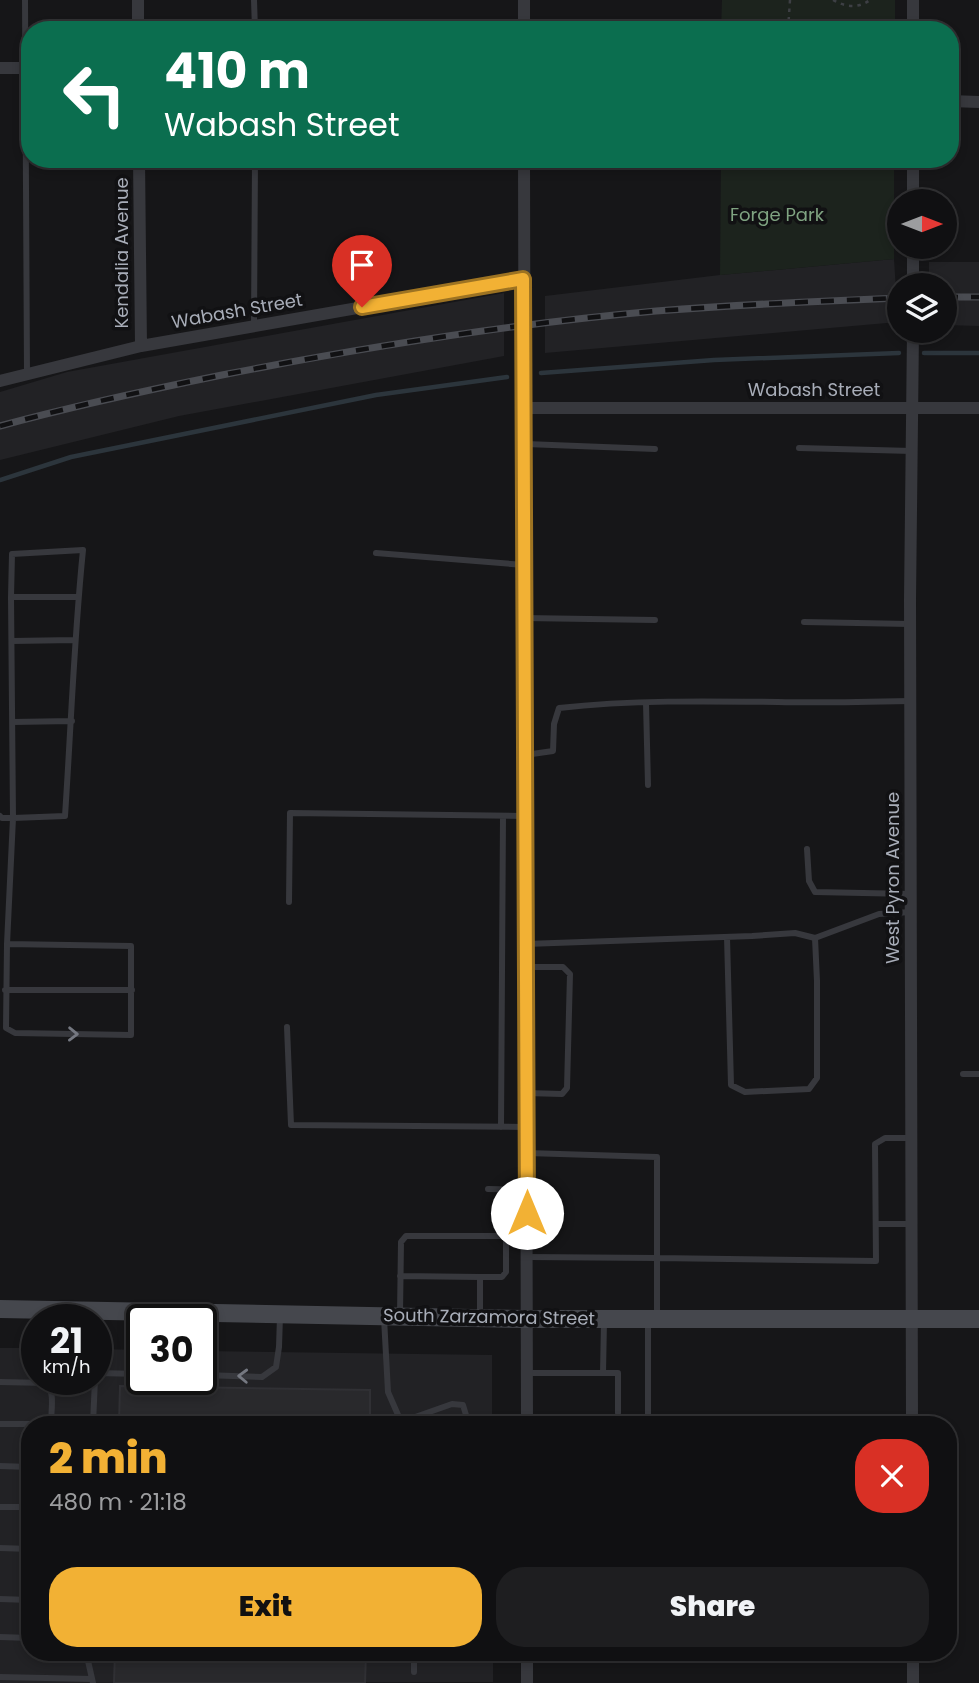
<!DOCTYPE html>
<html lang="en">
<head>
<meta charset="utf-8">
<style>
  :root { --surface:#101012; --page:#1e1e20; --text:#f1f3f6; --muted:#9c9d9f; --line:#303032; --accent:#f2b134 }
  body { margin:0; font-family:Poppins,sans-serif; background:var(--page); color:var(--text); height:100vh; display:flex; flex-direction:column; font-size:26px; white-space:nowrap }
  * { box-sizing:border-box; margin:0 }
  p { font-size:23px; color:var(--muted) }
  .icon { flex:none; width:38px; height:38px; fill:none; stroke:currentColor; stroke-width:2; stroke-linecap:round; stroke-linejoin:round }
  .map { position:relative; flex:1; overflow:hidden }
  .drawer { position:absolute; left:21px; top:1416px; width:936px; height:245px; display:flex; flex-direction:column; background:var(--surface); border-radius:28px; box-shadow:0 4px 10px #0003,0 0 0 2px var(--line) }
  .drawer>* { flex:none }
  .banner { position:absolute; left:21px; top:21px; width:938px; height:147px; border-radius:28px; box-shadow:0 4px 10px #0003,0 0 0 2px var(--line); background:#0b6e4f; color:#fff; overflow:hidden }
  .needle { width:46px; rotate:90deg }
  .fabs { position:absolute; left:887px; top:189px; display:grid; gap:14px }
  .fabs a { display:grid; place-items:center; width:70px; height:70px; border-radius:50%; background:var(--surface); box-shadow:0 4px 10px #0003,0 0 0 2px var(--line); font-size:35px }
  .speed { position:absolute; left:21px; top:1304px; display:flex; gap:14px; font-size:35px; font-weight:700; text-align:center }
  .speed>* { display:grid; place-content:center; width:91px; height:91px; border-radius:50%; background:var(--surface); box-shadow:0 4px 10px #0003,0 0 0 2px var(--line); line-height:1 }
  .speed small { font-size:18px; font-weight:400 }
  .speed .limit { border:4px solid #111; border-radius:10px; background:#fff; color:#111 }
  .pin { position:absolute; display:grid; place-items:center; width:60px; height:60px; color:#fff; margin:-72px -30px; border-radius:50% 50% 50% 0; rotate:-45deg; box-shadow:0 0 7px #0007 }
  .pin .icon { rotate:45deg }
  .me { position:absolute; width:77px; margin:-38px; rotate:0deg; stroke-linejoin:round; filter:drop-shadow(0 0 5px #0008) }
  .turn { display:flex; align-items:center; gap:24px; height:147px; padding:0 28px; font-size:32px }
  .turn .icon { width:91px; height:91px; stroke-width:2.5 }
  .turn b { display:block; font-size:49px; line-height:60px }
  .round { display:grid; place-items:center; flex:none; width:74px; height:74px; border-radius:28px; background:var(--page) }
  .headline { display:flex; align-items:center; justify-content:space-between; height:119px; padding:0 28px }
  h1 { font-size:42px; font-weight:800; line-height:52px; color:var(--accent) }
  .cta { display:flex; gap:14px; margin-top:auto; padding:14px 28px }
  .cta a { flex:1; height:80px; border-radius:28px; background:var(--accent); color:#111; font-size:28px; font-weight:800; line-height:80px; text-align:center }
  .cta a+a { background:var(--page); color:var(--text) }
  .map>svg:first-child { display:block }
  .built { fill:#222225 }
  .green { fill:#1c231d }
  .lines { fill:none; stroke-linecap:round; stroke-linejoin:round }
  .stream { stroke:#2c353c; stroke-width:4.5 }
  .building { fill:#29292c; stroke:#303034; stroke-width:2 }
  .path { stroke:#3d3f44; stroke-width:2.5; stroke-dasharray:3.5 5; stroke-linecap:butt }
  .lane { stroke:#37383d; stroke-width:6 }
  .street { stroke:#37383d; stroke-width:12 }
  .secondary { stroke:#45474d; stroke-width:18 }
  .rail-casing { stroke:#4a4c52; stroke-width:7 }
  .rail { stroke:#111113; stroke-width:4.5; stroke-dasharray:13; stroke-linecap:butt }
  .oneway { stroke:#757881 }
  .route-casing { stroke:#9d7322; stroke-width:18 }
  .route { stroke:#f2b134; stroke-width:12 }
  .labels { text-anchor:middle; stroke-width:7; stroke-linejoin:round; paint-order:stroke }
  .park-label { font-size:18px; fill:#7fa381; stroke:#111113 }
  .street-label { font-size:18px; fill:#a8adb8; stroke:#111113 }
</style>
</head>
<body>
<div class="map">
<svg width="979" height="1683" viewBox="0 0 979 1683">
  <rect width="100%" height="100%" fill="#161618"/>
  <path class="built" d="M894,259L898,322L545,353V296L720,275Z
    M929,262H979V326L945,325V285H929Z
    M504,293V356L179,416L0,460V392L67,372Z
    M0,1348H37V1379H96V1349L142,1350V1379H201V1351L492,1355V1424H30V1652H493V1682L0,1683Z"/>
  <path class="green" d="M722,0H895V30H721Z
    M721,159H894V259L720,275Z"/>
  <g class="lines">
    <path class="stream" d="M924,353H979
      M541,373L714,360L899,353
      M0,480L71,457L376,395L507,377"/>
  </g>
  <path class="building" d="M120,1386L370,1390V1424H119Z
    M115,1652H366L365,1683H114Z"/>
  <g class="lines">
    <path class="path" d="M790,0L788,30H791
      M833,0C846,7 857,9 870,0"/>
    <path class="lane" d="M25,0L27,374
      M254,0L255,30
      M254,325L255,159
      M526,444L655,449
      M799,448L912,451
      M376,553L524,565
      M11,597L13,818L65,816C71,727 74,638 83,550L12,554L11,597H78
      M524,618L655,620
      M804,622L910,624
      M12,641L75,640
      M646,703L648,785
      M13,722L72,721
      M525,755L553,751L554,724L559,708C631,700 705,701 778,702C822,703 867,702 911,701
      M0,816L2,818H13L7,944L6,1028L15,1033L131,1035V946L7,944
      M807,849L809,881L815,892L911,894
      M289,902L290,813L525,816
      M815,938L879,914L911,912
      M526,944L752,936L795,933L815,938L817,981V1078L809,1089L745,1092L731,1085L727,937
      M526,967H563L570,974L567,1088L562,1094L526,1093
      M5,990H132
      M287,1027L291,1125L527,1127
      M963,1074H979
      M501,1127L503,816
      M527,1153L657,1157V1258L527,1257
      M488,1189L527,1190
      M876,1224H911
      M400,1276L480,1277V1318
      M480,1277H502L506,1272V1236
      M400,1314L401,1242L406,1236H527
      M657,1317V1258L876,1261L875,1144L885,1138H911
      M384,1318L388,1392L402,1424
      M648,1321V1424
      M96,1373L142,1374
      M527,1373H603L604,1321
      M603,1373H618V1413
      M203,1375L262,1377L276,1367L279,1347L280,1316
      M0,1382L47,1383C55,1393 51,1411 51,1424
      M401,1422L452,1404L463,1405L466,1415V1424
      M0,1424H39
      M93,1424L95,1379
      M0,1466L30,1467
      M0,1507H30
      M0,1548L30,1549
      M0,1599L30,1600
      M0,1637L30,1638
      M86,1652L93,1683
      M414,1652V1672
      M0,1677L92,1679"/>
    <path class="street" d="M138,0V30
      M913,0V30
      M524,30V0
      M0,68H30
      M950,101L979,102
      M139,159L141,346
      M524,159L527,1424
      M913,159V201
      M913,247V285
      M0,381L141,346L523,279
      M524,408H979
      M912,1424L910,600L913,331
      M913,1652V1683
      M527,1683V1652"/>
    <path class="secondary" d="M0,1309L527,1319H979"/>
    <g class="rail-casing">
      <path id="rail" d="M945,297H979
        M0,426C73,406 148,390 222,375C365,347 511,324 656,311C737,305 818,301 900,298"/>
    </g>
    <use href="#rail" class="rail"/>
  </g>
  <defs><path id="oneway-chevron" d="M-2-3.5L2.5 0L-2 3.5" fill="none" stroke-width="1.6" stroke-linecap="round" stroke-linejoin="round" transform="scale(1.75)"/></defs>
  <g class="oneway">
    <use href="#oneway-chevron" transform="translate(73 1034) rotate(1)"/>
    <use href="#oneway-chevron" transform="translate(243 1376) rotate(-178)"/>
  </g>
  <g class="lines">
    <g class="route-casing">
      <path id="route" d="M362,307L523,279L527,1213"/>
    </g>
    <use href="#route" class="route"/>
  </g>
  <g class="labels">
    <g class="park-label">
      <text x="777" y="221">Forge Park</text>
    </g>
    <g class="street-label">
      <text transform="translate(122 253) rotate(-90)" y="6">Kendalia Avenue</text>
      <text transform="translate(237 311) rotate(-10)" y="6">Wabash Street</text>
      <text x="814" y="396">Wabash Street</text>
      <text transform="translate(893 878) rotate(-90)" y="6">West Pyron Avenue</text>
      <text transform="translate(489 1317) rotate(1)" y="6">South Zarzamora Street</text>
    </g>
  </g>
</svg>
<div class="fabs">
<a><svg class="needle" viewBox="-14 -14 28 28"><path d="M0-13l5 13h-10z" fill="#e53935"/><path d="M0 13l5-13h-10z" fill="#9c9d9f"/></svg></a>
<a><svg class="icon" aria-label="layers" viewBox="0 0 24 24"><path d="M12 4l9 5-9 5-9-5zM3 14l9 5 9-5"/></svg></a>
</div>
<div class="speed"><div>21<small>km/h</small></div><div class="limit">30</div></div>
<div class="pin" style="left:362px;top:307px;background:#d93025"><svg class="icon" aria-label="arrive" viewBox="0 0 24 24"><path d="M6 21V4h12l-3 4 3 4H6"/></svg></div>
<svg class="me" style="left:527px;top:1213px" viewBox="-20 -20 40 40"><circle r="19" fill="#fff"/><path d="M0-13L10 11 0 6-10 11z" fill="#f2b134"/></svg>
<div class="banner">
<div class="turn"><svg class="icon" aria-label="left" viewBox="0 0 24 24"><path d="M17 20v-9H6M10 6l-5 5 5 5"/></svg><div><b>410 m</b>Wabash Street</div></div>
</div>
<section class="drawer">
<div class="headline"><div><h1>2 min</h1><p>480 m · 21:18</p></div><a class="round" style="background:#d93025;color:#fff"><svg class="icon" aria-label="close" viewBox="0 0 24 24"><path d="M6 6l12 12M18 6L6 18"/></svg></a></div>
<div class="cta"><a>Exit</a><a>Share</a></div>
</section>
</div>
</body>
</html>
